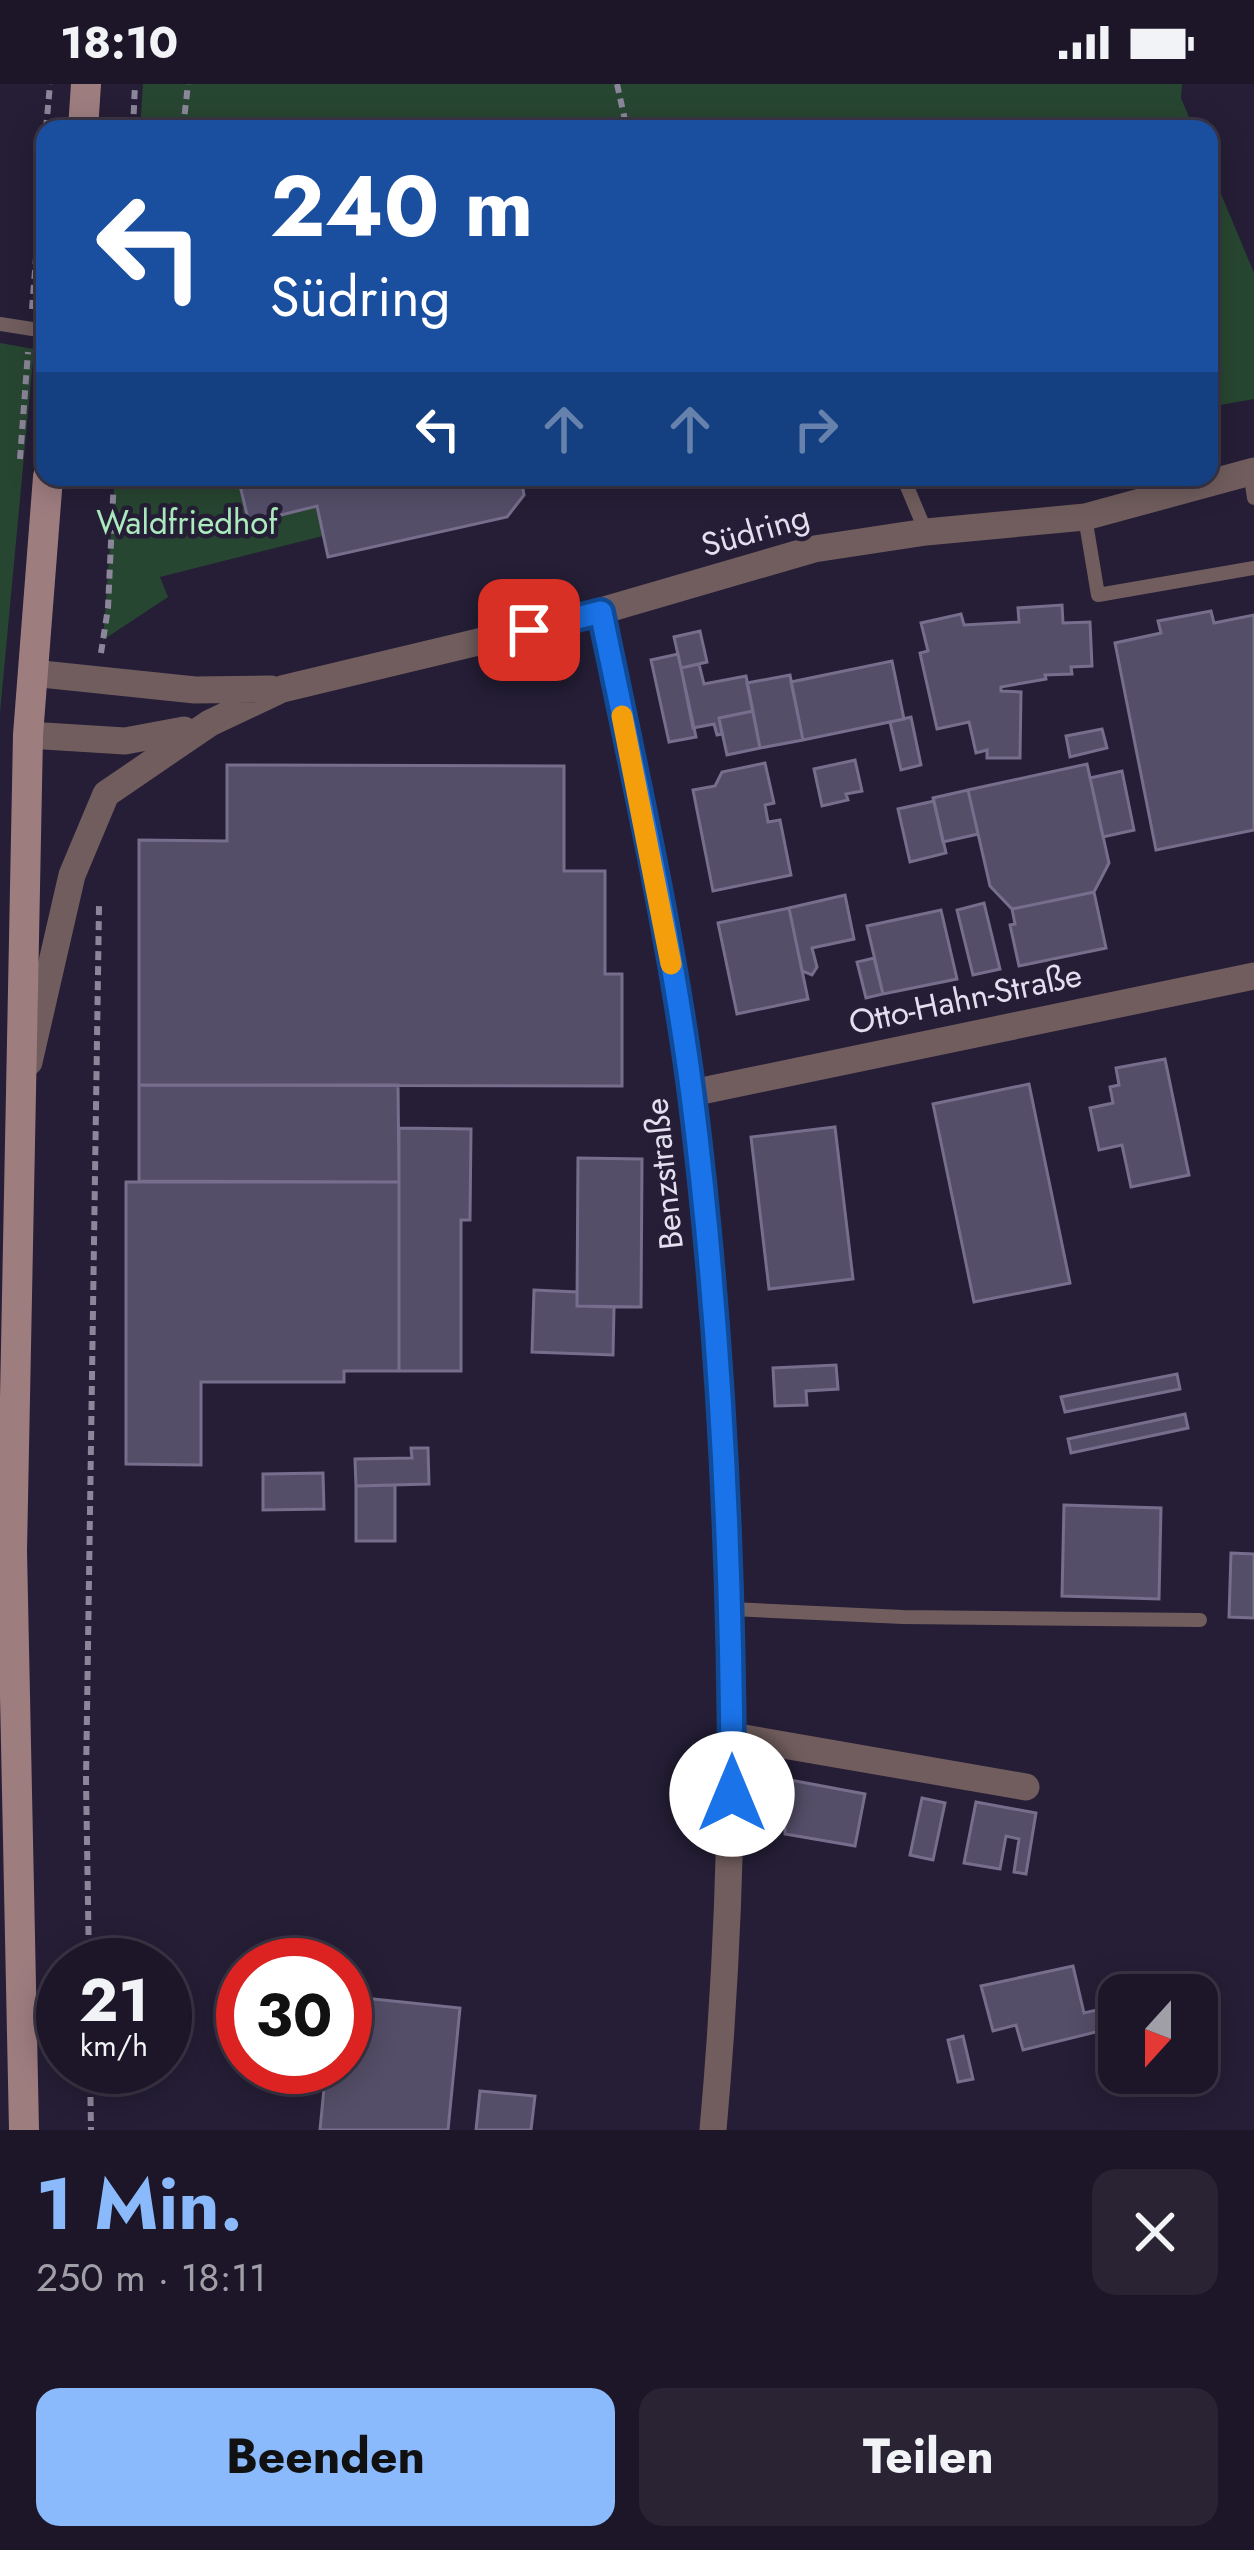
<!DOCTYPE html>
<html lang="de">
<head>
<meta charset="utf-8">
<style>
  :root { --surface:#1c1628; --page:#292334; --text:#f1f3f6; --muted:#a09fa8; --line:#3a3545; --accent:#8bbafc }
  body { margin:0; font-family:Jost,sans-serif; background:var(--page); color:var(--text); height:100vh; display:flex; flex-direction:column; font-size:45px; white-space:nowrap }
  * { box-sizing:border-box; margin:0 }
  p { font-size:39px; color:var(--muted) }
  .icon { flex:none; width:66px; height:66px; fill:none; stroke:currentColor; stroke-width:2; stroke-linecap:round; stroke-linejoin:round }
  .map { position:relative; height:2046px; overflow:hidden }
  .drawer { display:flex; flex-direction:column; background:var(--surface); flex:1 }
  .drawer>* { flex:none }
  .top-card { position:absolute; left:36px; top:36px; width:1182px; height:366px; border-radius:24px; box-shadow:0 6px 30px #0003,0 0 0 3px var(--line); background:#1a4fa0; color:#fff; overflow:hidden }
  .needle { width:78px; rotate:201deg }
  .controls { position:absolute; left:1098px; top:1890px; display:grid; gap:24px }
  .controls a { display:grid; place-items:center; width:120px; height:120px; border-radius:24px; background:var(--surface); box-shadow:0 6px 30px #0003,0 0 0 3px var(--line); font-size:60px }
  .speed { position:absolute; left:36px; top:1854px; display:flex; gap:24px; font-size:60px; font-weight:700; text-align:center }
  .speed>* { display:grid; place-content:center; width:156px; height:156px; border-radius:50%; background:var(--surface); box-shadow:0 6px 30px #0003,0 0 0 3px var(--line); line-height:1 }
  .speed small { font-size:30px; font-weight:400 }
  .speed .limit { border:18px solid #d22; background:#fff; color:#111 }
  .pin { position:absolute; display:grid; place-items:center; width:102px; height:102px; color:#fff; margin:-51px; border-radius:24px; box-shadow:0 6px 18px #0006 }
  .me { position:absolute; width:132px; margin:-66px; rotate:0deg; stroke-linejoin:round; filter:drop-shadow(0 0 9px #0008) }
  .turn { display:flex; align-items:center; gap:42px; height:252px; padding:0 36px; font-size:54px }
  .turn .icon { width:156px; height:156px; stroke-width:2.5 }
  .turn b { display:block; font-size:84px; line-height:102px }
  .lanes { display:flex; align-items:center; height:114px; padding:0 36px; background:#0003; justify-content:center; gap:60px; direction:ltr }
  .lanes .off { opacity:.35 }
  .round { display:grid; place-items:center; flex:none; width:126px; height:126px; border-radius:24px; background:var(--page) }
  .headline { display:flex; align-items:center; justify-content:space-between; height:204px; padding:0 36px }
  h1 { font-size:72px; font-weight:700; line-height:90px; color:var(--accent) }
  .action { display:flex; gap:24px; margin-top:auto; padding:24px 36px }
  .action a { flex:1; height:138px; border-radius:24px; background:var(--accent); color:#111; font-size:48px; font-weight:700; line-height:138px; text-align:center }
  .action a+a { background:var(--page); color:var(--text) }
  .status { display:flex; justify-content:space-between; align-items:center; height:84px; padding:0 60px; background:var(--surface); direction:ltr }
  .status svg { height:33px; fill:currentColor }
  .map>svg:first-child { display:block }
  .green { fill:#274631 }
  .building { fill:#554e69; stroke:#766e8c; stroke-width:3 }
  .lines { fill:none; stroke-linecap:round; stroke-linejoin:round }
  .path { stroke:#8c869a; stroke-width:6; stroke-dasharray:9 6; stroke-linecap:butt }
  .lane { stroke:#715d5e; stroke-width:14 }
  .street { stroke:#715d5e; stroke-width:27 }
  .secondary { stroke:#9e7d7f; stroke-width:30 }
  .route-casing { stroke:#114b97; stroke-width:30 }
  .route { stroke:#1a73e8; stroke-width:21 }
  .slow { stroke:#f59e0b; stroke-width:21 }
  .labels { text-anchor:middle; stroke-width:9; stroke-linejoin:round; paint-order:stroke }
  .park-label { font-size:33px; fill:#acebbe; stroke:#251e36 }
  .street-label { font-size:33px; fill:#e3dfef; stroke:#251e36 }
</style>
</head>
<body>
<div class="status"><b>18:10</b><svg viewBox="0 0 49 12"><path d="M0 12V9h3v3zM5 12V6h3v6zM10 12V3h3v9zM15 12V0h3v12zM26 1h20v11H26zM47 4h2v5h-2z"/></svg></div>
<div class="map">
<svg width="1254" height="2046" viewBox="0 0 1254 2046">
  <rect width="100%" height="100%" fill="#251e36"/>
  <path class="green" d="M143,0H1182L1181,14L1194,45H140Z
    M1209,81L1254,189V315L1209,323Z
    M0,259L34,265L0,629Z
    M115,393H521L524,411L507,433L328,473L323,452L160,493L168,513L103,556Z"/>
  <path class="building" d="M238,393H521L524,411L507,433L328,473L317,422L249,439Z
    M1062,521L1063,539L1090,538L1092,582L1071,583L1072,590L1045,591L1046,595L1001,603V607L1021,608L1020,674H987V666L976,669L969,638L937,645L920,569L928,567L921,539L961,530L964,541L1019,538L1018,524Z
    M1211,527L1214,539L1254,531V746L1156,766L1115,559L1161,549L1158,537Z
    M700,547L707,578L681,584L674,553Z
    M678,570L696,653L669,658L651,576Z
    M892,577L904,635L803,656L791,598Z
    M699,580L704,600L746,592L753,627L719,634L722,650L717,651L714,640L693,644L681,584Z
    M790,591L803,656L760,664L747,599Z
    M753,627L760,664L727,671L719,634Z
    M911,633L921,681L901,686L890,638Z
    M1102,645L1107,664L1070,673L1066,652Z
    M855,676L862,707L846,710L848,716L822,722L814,685Z
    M765,679L774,719L765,721L768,738L780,736L791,791L713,807L693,706L715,702L722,688Z
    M1087,680L1109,779L1094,808L1012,825L990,802L968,706Z
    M227,681L564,682V787H605V890H622V1002L139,1001V756L227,757Z
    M1122,687L1134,746L1103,753L1090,694Z
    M968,706L978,750L943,758L933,714Z
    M934,717L946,769L910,778L898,725Z
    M1094,808L1106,864L1019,882L1010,841L1015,840L1012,825Z
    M845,811L854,855L812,864L817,883L812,891L802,887L789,824Z
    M984,819L1000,885L973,891L957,826Z
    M789,824L808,915L737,930L718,839Z
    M941,826L957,895L883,910L867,842Z
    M874,874L883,910L866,914L857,878Z
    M1165,975L1189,1091L1131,1103L1122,1061L1099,1066L1090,1024L1113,1019L1110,1003L1119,1001L1116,984Z
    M1029,1000L1070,1199L974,1218L933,1020Z
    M139,1001H398L399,1098L139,1097Z
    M835,1043L853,1195L769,1205L751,1053Z
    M399,1044L471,1045L470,1136H461V1287H399Z
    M578,1074L642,1075L641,1223L577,1222Z
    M126,1098H399V1287H344V1298H201V1381L126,1380Z
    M534,1206L577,1208V1222L614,1223L613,1271L532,1268Z
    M836,1281L838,1305L806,1307L807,1321L775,1322L773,1284Z
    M1177,1290L1180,1305L1065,1328L1061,1313Z
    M1185,1330L1188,1344L1071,1369L1068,1355Z
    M411,1364H428L429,1400L356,1402L355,1375L412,1374Z
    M323,1389L324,1425L263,1426V1390Z
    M395,1401V1457H356V1402Z
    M1064,1421L1161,1424L1159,1515L1062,1512Z
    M1231,1469L1254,1470V1534L1229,1533Z
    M785,1695L865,1710L855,1762L785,1750Z
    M922,1714L945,1719L933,1776L910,1771Z
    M976,1718L1036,1729L1026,1790L1014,1788L1019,1755L1006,1752L1000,1785L964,1779Z
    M1073,1882L1084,1929L1110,1923L1116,1943L1023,1966L1016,1941L993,1947L981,1902Z
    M345,1912L460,1924L448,2046H320L326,1983H345Z
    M963,1952L973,1995L958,1998L948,1956Z
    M480,2007L535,2012L531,2046H476Z"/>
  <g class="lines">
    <path class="path" d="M617,0L627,45
      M46,45L50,0
      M133,45L135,0
      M183,45L188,0
      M1079,45L1140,37
      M32,225L45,59
      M20,375L28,268
      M101,569L108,524L114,393
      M89,1881L86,1696L99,822
      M90,1983L91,2046"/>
    <path class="lane" d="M0,240L45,247
      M1250,387L1254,414
      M903,393L926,448
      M1085,433L1098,511L1254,484
      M732,1525L903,1533L1200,1536"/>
    <path class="street" d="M601,528C633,688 672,849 692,1011C734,1355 744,1701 713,2046
      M32,589L195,606L271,605
      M28,651L125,657L184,646
      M29,978L72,791L106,710L210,639L282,605L570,536L814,465L926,448L1085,433L1254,387
      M692,1009L1254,892
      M732,1652L1026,1703"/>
    <path class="secondary" d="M83,45L86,0
      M24,2046L12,1467L28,651L48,393"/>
  </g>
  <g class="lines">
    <g class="route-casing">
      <path id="route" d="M529,546L601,528C634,688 671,849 692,1011C721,1243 732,1476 732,1710"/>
    </g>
    <use href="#route" class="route"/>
    <path class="slow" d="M622,632L671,880"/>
  </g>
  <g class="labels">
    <g class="park-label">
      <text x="187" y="450">Waldfriedhof</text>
    </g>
    <g class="street-label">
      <text transform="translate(755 446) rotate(-16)" y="12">Südring</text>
      <text transform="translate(965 914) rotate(-12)" y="12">Otto-Hahn-Straße</text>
      <text transform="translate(663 1090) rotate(-96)" y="12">Benzstraße</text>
    </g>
  </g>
</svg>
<div class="controls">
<a><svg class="needle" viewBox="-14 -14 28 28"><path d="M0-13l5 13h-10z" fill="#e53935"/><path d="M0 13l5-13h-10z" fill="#a09fa8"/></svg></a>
</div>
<div class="speed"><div>21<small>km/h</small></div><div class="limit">30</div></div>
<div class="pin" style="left:529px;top:546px;background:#d93025"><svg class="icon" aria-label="arrive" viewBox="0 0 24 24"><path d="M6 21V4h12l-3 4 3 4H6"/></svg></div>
<svg class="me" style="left:732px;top:1710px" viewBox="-20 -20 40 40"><circle r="19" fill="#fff"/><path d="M0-13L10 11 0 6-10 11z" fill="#1a73e8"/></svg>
<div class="top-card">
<div class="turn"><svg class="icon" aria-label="left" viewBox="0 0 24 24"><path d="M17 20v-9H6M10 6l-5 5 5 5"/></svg><div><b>240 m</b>Südring</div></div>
<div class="lanes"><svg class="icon" aria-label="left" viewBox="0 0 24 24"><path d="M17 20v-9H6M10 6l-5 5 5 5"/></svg><svg class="icon off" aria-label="ahead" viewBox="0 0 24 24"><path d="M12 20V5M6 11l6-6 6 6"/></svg><svg class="icon off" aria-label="ahead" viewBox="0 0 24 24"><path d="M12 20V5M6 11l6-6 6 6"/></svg><svg class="icon off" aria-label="right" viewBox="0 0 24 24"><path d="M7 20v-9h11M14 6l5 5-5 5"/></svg></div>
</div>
</div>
<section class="drawer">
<div class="headline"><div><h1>1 Min.</h1><p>250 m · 18:11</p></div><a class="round"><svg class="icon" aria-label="close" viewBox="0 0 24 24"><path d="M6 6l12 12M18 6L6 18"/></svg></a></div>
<div class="action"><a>Beenden</a><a>Teilen</a></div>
</section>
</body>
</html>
